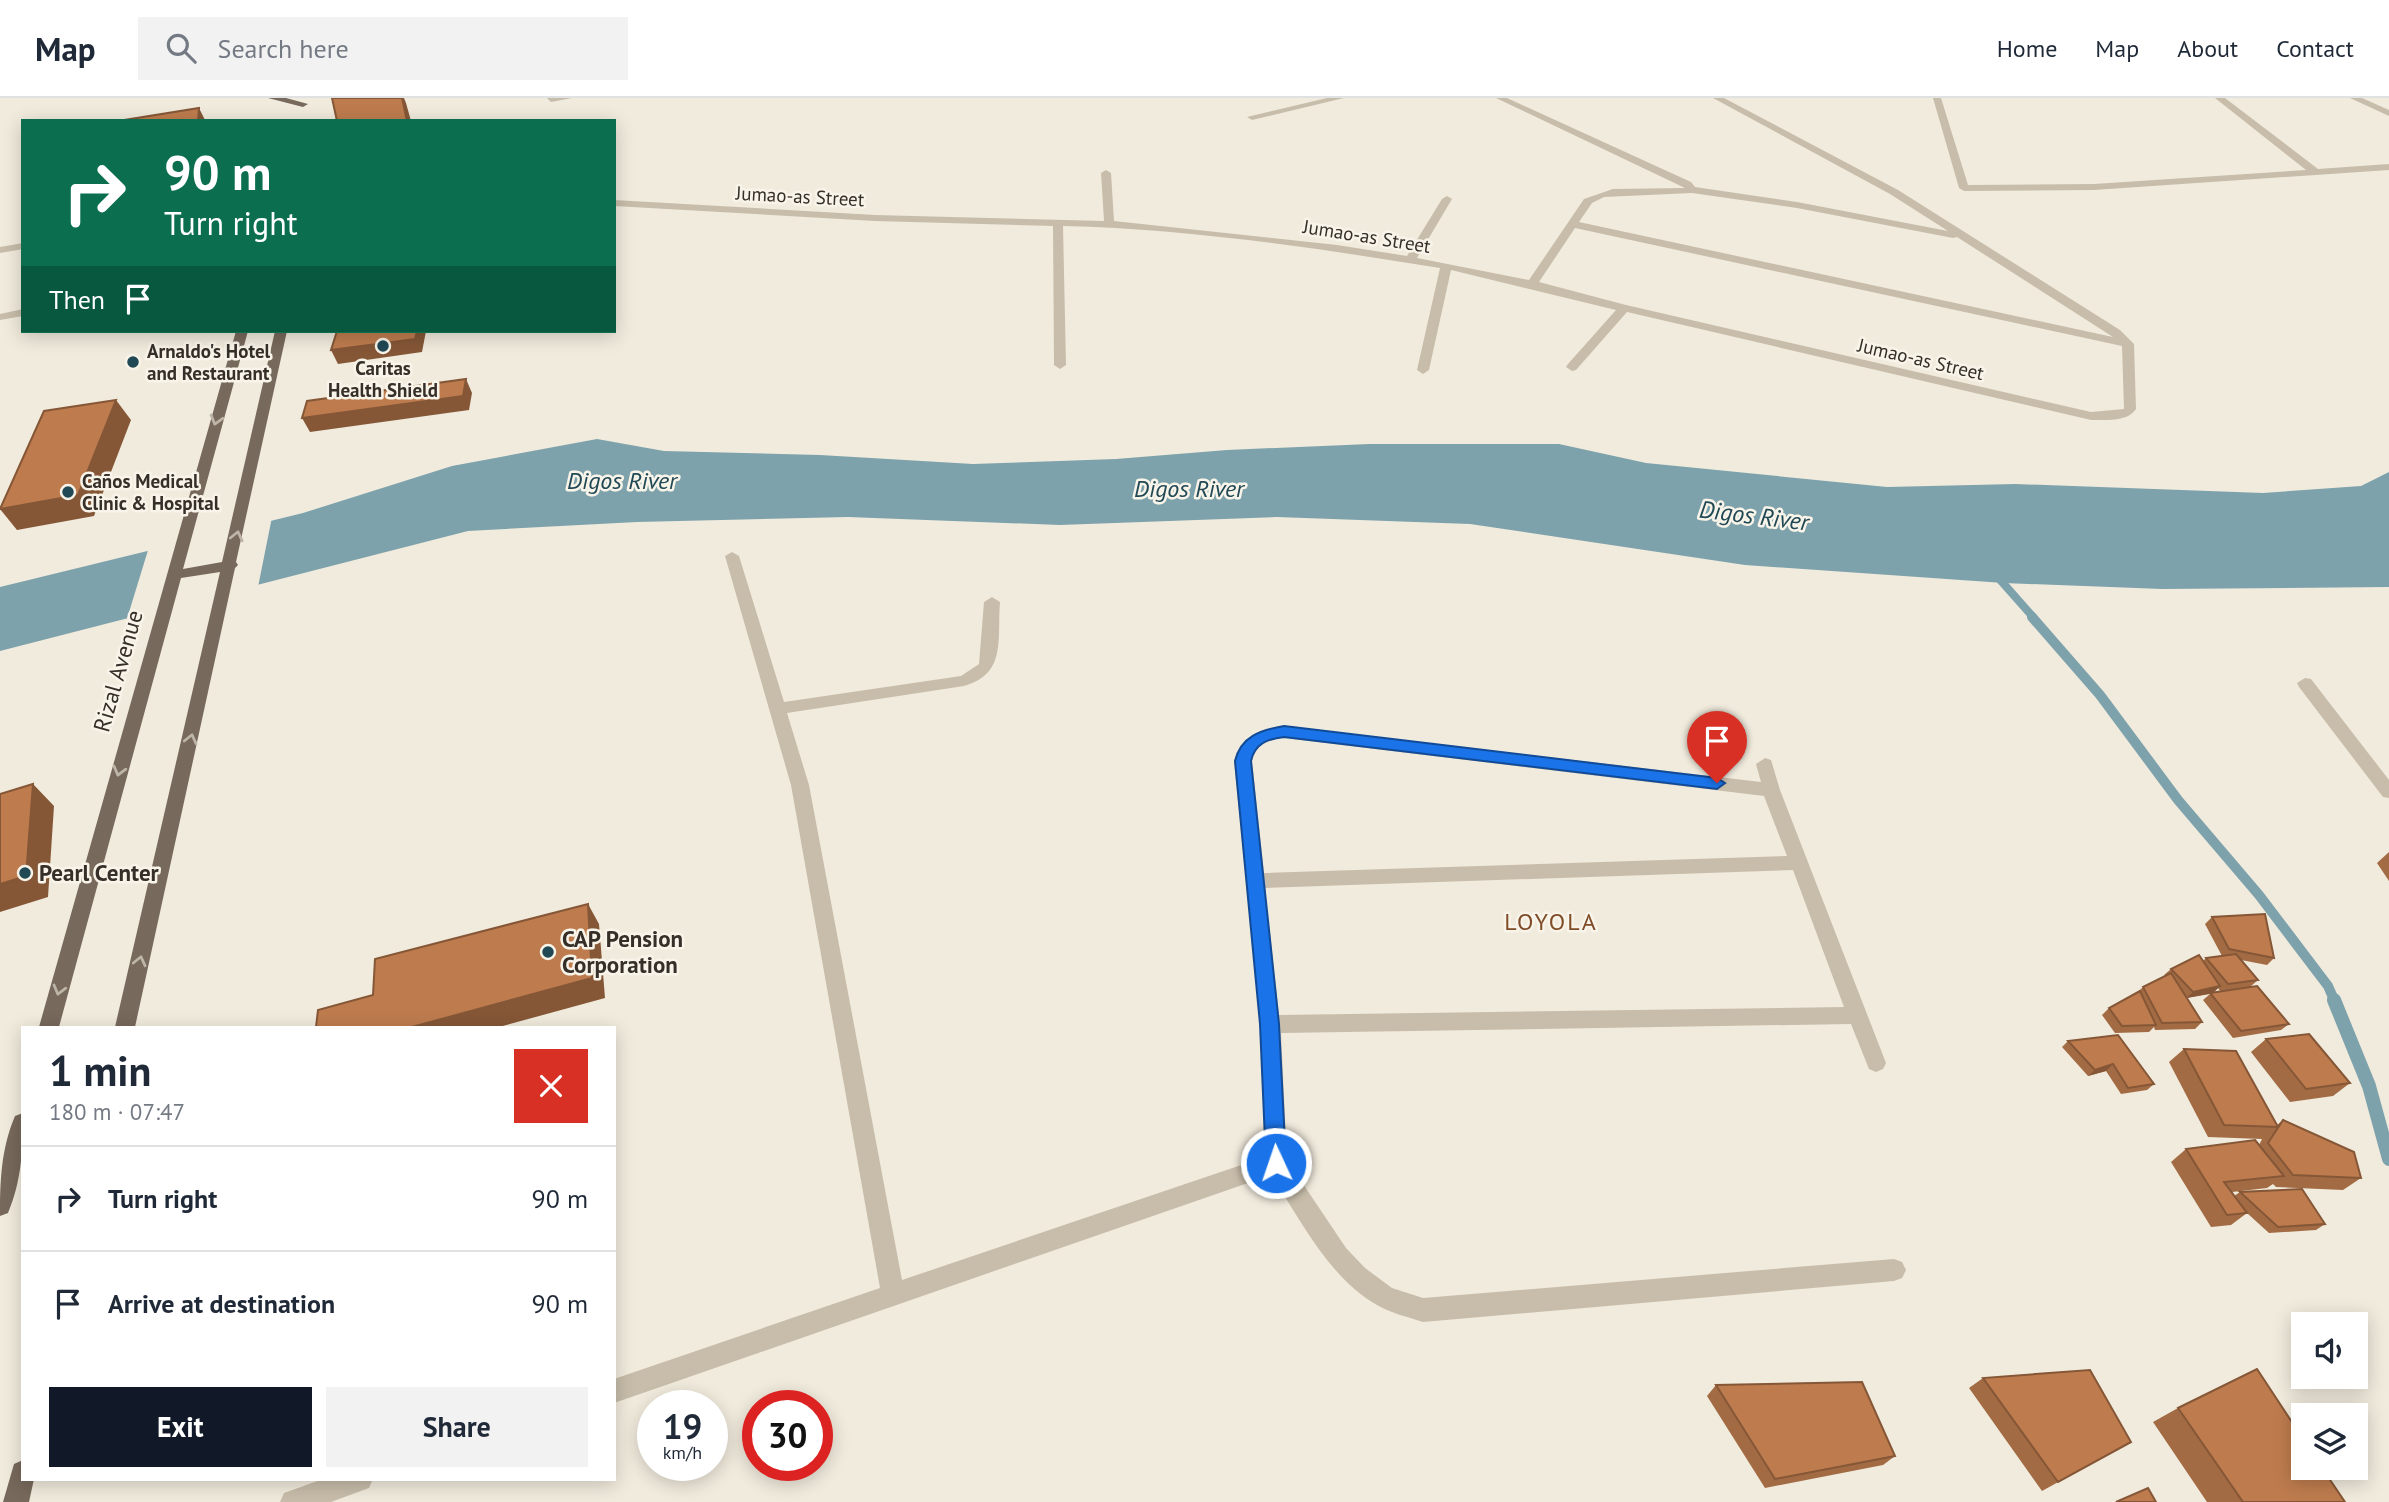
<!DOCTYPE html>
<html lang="en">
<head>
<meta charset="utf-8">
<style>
  :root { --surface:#fff; --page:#f2f2f3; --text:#1f2937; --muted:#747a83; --line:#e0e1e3; --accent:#111827 }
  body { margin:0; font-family:"PT Sans",sans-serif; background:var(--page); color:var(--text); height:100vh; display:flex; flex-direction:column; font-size:26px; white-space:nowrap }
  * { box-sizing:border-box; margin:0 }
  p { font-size:23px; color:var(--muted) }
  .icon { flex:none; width:38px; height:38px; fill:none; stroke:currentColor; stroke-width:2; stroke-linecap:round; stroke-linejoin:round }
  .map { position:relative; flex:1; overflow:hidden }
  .panel { position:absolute; left:21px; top:928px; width:595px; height:455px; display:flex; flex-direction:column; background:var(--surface); border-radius:0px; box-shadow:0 4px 18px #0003 }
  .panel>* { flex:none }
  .hud { position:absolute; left:21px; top:21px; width:595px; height:214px; border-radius:0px; box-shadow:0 4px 18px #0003; background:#0b6e4f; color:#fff; overflow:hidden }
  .buttons { position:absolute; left:2291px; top:1214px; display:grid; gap:14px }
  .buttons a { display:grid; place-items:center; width:77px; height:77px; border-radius:0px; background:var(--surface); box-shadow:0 4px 18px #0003; font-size:35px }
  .speed { position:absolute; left:637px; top:1292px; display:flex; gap:14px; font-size:35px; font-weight:700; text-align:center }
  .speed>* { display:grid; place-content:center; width:91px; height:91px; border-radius:50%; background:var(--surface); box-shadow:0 4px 18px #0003; line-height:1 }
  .speed small { font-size:18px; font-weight:400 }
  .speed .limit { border:10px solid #d22; background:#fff; color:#111 }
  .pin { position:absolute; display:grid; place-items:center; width:60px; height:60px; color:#fff; margin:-72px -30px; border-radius:50% 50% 50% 0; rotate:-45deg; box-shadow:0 0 7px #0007 }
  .pin .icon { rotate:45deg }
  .me { position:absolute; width:77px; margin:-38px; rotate:357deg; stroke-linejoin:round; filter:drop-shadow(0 0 5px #0008) }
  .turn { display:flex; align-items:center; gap:24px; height:147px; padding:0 28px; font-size:32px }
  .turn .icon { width:91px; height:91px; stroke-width:2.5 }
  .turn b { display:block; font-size:49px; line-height:60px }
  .then { display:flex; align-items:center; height:66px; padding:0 28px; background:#0003; gap:14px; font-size:26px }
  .round { display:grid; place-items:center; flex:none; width:74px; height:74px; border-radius:0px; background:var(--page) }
  .overview { display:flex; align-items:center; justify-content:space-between; height:119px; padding:0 28px }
  h1 { font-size:42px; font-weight:800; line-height:52px }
  .action { display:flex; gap:14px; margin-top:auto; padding:14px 28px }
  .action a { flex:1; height:80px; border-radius:0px; background:var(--accent); color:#fff; font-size:28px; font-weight:800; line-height:80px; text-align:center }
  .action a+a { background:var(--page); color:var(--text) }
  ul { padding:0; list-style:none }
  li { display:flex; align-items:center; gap:21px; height:105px; padding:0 28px; border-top:2px solid var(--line) }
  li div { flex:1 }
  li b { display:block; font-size:26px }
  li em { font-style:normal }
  header { display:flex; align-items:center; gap:42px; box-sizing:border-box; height:98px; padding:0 35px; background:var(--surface); border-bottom:2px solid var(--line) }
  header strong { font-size:33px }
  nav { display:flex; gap:38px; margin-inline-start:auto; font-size:24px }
  .search { width:490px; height:63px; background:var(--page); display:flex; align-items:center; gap:18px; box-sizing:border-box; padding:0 24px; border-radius:0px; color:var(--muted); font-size:26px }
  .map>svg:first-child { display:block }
  .water { fill:#7ea2ac }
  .pier { fill:#f1ebdd }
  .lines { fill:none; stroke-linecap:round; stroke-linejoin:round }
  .stream-far2 { stroke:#7ea2ac; stroke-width:8 }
  .stream-far1 { stroke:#7ea2ac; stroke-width:10 }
  .stream { stroke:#7ea2ac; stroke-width:14 }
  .minor { fill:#c8bdaa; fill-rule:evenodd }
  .major { fill:#77695b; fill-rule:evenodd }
  .wall { fill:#a36b43 }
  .shaded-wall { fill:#855737 }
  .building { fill:#be7c4e; stroke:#855737; stroke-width:2 }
  .oneway { stroke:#beb5a9 }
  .route { fill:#1a73e8; stroke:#114b97; stroke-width:2 }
  .poi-dot { fill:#214855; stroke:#f8f4e9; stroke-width:2.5 }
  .labels { text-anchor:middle; stroke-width:5; stroke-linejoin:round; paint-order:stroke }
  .far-street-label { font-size:19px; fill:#362f29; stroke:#f8f4e9 }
  .far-poi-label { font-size:19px; font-weight:bold; fill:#362f29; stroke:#f8f4e9; text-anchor:start }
  .street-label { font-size:23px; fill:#362f29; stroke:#f8f4e9 }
  .poi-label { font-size:23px; font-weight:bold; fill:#362f29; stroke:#f8f4e9; text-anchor:start }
  .water-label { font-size:24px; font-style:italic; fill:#214855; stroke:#f8f4e9 }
  .neighbourhood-label { font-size:24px; letter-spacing:2px; fill:#7f4c27; stroke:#f8f4e9 }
</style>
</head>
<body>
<header>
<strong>Map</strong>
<div class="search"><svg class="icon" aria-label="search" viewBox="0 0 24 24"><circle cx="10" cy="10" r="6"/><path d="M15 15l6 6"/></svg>Search here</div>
<nav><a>Home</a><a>Map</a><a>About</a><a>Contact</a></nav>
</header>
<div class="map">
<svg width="2389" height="1404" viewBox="0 0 2389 1404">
  <rect width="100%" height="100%" fill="#f1ebdd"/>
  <path class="water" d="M597,341L664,353L820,357L973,366L1116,361L1227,352L1369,346H1559L1646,365L1887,389L2015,386L2263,395L2361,388L2389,374V489L2162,491L2004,485L1745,467L1470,426L1277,419L1060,427L848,419L637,424L468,433L0,553V489L303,415L452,368Z"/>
  <path class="pier" d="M272,419L258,489L126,524L149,449Z"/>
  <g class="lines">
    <path class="stream-far2" d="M1995,476L2034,520"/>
    <path class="stream-far1" d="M2032,519L2100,597L2178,702L2259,797L2328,888L2335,904"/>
    <path class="stream" d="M2334,902L2369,988L2389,1061"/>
    <path class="minor" d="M547,0H572L551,4Z
      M1327,0H1344L1252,22L1247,19Z
      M1496,0H1507L1691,84L1695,89L1797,104L1948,133L1890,96L1713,0H1724L1898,92L2120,232L2134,246L2136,311C2128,324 2105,322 2091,322L1627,214L1576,272L1572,273L1566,269L1568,266L1616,212L1451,172L1429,272L1423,276L1417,272L1440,170C1316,150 1189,131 1063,128L1066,267L1060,271L1054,267L1053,128L875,123L614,108V102L875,117L1104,123L1101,75L1106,72L1111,75L1114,123L1337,147L1407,158L1442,101L1447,98L1452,101L1417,160L1529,182L1584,101L1613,91L1685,90ZM1692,95L1797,110L1953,140L1957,139L2113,239L1579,124L1592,105L1604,99ZM1575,130L2122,248L2124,311L2091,314L1626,207L1539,184Z
      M1933,0H1941L1968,87L2094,86L2306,72L2215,0H2225L2318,71L2389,66V72L2094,92L1964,93L1959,90Z
      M2350,0H2362L2389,12V18Z
      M23,145V151L0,155V149Z
      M23,211V218L0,222V216Z
      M732,454L739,458L784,604L961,578L979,566L984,504L992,499L1000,504C997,541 1007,576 964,588L787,615L809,687L902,1182L1265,1059L1260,926L1234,663C1242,639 1260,630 1284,628L1761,684L1756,666L1765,660L1771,662L1780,692L1886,965L1883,971L1876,974L1869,971L1851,926L1281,935L1287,1062L1346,1150L1365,1170L1392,1190L1423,1200L1894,1161L1902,1164L1906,1172L1902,1180L1894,1183L1423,1224C1408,1219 1390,1215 1377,1207C1328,1179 1301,1122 1271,1077L614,1305V1281L880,1190L791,687L725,458ZM1284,640L1764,698L1787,758L1264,775L1252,663C1256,647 1268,641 1284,640ZM1793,772L1844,909L1279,917L1265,790Z
      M2305,580L2311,581L2389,682V700L2383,699L2299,589L2297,585Z
      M323,1381H373L369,1390L331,1404H280L284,1395Z"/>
    <path class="major" d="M268,0H286L308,6L303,9Z
      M236,233H248L183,471L222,464L275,233H287L236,464L238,467L235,470L135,929H115L220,474L181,480L59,929H39Z
      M23,1015C23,1050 22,1082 8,1115L0,1118C0,1083 1,1051 15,1018Z
      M23,1362V1381H34L29,1404H3L14,1366Z"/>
  </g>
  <path class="wall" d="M2389,754V783L2377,765Z
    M2212,819L2274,860L2267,867L2241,862L2258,882L2250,889L2220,893L2218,890L2213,895L2289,926L2281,932L2233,940L2203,902L2210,896L2187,900L2202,924L2195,931L2155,932L2154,929L2149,934L2115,935L2102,917L2109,910L2139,893L2143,889L2165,878L2164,877L2171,871L2203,863L2206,860L2222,858L2205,826Z
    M2266,941L2350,985L2333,998L2290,1004L2251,954Z
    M2068,943L2154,986L2147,992L2121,996L2106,973L2088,978L2062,949Z
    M2184,951L2277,1027L2283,1022L2361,1080L2343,1092L2276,1089L2273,1086L2267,1090L2232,1094L2234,1098L2240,1094L2325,1126L2316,1132L2269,1135L2247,1115L2231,1127L2211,1129L2171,1064L2186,1051L2259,1047L2262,1041L2208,1039L2169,964Z
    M1983,1280L2131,1344L2042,1393L1969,1290Z
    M1716,1287L1895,1358L1883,1367L1765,1390L1707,1298Z
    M2178,1310L2345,1404H2207L2153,1324Z"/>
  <path class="shaded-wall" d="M402,0H404L406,5L411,23H407Z
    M199,10L205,22L198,23Z
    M417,233H426L422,254L338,266L331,252Z
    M466,281L472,295L469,312L310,334L302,320Z
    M116,302L131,322L94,418L17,432L0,411Z
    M33,686L54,708L48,799L0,814V786Z
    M588,806L599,826L605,900L499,929H412Z
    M2220,888L2213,895L2186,900L2193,894Z
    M2113,966L2106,973L2088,978L2095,972Z"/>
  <path class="building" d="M332,0H402L407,23H337Z
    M199,10L198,23H118Z
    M337,233H417L415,241L331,252Z
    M466,281L463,298L302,320L307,303Z
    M116,302L78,397L0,411L44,313Z
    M33,686L26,778L0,786V696Z
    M588,806L592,880L412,929H316L318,912L373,897L375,861Z
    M2265,816L2274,860L2229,851L2212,819Z
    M2236,856L2258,882L2228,886L2206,860Z
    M2199,857L2220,888L2193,894L2171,871Z
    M2171,875L2202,924L2162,925L2143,889Z
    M2257,888L2289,926L2241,933L2210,895Z
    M2140,893L2156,927L2122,928L2109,910Z
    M2309,936L2350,985L2306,991L2266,941Z
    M2118,937L2154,986L2128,990L2113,966L2095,972L2068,943Z
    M2184,951L2236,953L2278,1029L2224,1027Z
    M2283,1022L2354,1054L2361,1080L2293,1077L2268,1045Z
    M2255,1042L2284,1078L2224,1084L2247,1115L2227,1117L2186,1051Z
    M2302,1091L2325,1126L2278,1129L2240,1094Z
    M2257,1271L2303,1341V1370H2322L2345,1404H2243L2178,1310Z
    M2090,1272L2131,1344L2058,1384L1983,1280Z
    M1862,1284L1895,1358L1775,1381L1716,1287Z
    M2148,1390L2156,1404H2116Z"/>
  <defs><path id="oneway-chevron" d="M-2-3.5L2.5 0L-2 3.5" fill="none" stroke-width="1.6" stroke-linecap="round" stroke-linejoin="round" transform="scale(1.75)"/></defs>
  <g class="oneway">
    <use href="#oneway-chevron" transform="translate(216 322) rotate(106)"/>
    <use href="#oneway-chevron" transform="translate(237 438) rotate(-77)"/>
    <use href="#oneway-chevron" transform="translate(191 641) rotate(-77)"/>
    <use href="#oneway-chevron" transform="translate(119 673) rotate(105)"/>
    <use href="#oneway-chevron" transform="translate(140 863) rotate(-77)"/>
    <use href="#oneway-chevron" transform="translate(59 892) rotate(105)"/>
  </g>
  <path class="route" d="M1284,628L1717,680L1725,685L1717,691L1284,639C1268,641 1255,645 1251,663L1279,926L1286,1065L1283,1071L1276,1074L1269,1071L1266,1065L1260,926L1235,663C1241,638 1261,632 1284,628Z"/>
  <g class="poi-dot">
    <circle cx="383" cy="248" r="7"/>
    <circle cx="133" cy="264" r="7"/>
    <circle cx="68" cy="394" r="7"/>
    <circle cx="25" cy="775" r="7"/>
    <circle cx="548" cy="854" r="7"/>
  </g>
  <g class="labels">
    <g class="far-street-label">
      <text transform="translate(800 98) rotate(3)" y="7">Jumao-as Street</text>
      <text transform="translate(1367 138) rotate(9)" y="7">Jumao-as Street</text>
      <text transform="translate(1921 261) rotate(13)" y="7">Jumao-as Street</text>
    </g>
    <g class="far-poi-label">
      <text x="147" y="260">Arnaldo's Hotel<tspan x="147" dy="22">and Restaurant</tspan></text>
      <text x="383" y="277" text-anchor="middle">Caritas<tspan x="383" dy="22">Health Shield</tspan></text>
      <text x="82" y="390">Caños Medical<tspan x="82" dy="22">Clinic &amp; Hospital</tspan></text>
    </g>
    <g class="street-label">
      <text transform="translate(118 573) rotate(-74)" y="8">Rizal Avenue</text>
    </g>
    <g class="poi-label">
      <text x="39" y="783">Pearl Center</text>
      <text x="562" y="849">CAP Pension<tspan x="562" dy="26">Corporation</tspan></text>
    </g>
    <g class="water-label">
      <text x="622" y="391">Digos River</text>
      <text x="1189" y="399">Digos River</text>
      <text transform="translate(1754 418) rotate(7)" y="8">Digos River</text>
    </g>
    <g class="neighbourhood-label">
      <text x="1551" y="832">LOYOLA</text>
    </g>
  </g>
</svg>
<div class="buttons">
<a><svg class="icon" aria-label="sound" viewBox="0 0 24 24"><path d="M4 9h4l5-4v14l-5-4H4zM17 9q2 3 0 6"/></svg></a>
<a><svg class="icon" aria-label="layers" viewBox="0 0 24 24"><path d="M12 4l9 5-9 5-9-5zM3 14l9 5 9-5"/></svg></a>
</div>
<div class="speed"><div>19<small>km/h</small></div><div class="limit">30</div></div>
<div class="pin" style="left:1717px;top:685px;background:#d93025"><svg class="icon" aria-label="arrive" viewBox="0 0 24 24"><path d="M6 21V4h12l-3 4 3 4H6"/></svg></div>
<svg class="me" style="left:1276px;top:1065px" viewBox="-20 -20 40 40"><circle r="17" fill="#1a73e8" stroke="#fff" stroke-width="3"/><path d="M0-11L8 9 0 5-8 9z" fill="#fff"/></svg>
<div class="hud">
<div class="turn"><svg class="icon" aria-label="right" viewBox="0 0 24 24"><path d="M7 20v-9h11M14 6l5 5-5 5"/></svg><div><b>90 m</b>Turn right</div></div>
<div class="then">Then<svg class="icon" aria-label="arrive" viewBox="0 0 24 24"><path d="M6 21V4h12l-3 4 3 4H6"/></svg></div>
</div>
<section class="panel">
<div class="overview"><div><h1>1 min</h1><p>180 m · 07:47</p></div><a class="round" style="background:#d93025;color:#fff"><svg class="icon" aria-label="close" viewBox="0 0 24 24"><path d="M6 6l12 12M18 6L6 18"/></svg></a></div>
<ul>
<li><svg class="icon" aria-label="right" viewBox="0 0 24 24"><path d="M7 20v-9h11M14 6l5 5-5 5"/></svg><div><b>Turn right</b></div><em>90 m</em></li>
<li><svg class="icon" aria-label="arrive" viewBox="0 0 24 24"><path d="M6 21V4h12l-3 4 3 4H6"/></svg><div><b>Arrive at destination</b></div><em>90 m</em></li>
</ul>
<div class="action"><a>Exit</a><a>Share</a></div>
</section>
</div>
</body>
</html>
